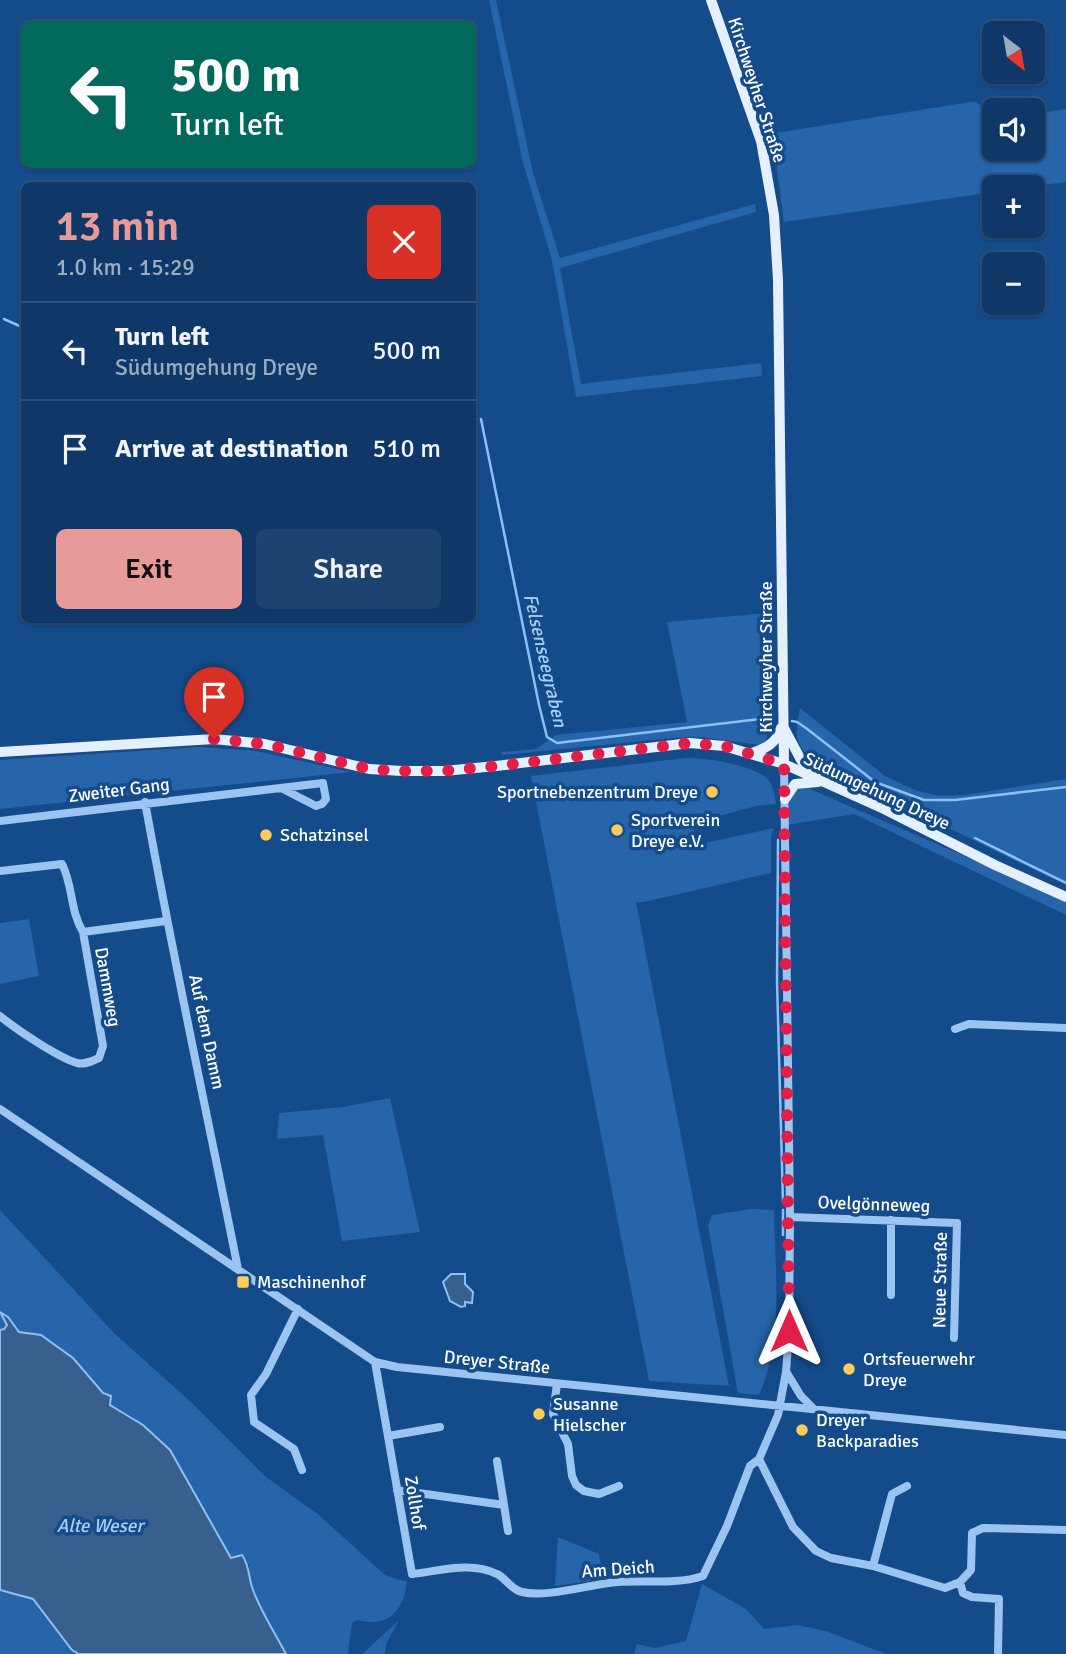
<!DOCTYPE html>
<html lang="en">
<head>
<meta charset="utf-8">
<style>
  :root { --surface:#0f3868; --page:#1d4371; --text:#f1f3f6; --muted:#9bacc0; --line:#2f527c; --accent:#e69b98 }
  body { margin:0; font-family:Signika,sans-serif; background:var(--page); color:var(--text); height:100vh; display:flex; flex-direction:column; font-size:26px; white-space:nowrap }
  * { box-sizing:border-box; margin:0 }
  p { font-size:23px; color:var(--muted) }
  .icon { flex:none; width:38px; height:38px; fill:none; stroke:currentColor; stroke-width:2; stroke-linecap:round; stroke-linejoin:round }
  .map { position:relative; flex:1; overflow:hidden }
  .sheet { position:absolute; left:21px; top:182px; width:455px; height:441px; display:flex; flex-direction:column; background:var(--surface); border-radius:10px; box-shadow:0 2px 5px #0004,0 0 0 2px var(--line) }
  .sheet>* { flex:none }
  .banner { position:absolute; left:21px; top:21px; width:455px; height:147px; border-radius:10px; box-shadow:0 2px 5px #0004,0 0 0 2px var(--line); background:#00695c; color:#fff; overflow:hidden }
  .needle { width:46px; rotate:149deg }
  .tools { position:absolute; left:982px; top:21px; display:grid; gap:14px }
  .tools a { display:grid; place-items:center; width:63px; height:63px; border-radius:10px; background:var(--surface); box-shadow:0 2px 5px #0004,0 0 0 2px var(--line); font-size:35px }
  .pin { position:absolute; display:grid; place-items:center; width:60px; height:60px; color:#fff; margin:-72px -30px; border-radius:50% 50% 50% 0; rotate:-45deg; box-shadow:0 0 7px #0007 }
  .pin .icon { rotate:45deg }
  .me { position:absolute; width:77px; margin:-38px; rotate:0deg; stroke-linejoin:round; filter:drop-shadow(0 0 5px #0008) }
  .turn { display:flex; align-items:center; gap:24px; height:147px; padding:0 35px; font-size:32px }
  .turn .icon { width:91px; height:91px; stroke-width:2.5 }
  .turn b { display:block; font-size:49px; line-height:60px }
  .round { display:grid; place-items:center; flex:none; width:74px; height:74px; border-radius:10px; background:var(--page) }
  .summary { display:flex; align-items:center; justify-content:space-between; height:119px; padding:0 35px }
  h1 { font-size:42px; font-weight:600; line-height:52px; color:var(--accent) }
  .primary-button { display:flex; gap:14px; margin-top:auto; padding:14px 35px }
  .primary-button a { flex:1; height:80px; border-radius:10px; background:var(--accent); color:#111; font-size:28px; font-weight:600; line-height:80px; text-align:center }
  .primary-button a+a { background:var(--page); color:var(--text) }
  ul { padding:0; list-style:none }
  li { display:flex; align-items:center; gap:21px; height:98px; padding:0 35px; border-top:2px solid var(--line) }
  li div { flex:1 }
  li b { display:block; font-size:26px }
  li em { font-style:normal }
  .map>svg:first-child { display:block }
  .green { fill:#2665a9 }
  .water { fill:#37608f; stroke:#8dbff3; stroke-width:2 }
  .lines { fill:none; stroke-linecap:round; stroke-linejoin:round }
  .stream { stroke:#8dbff3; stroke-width:2.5 }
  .minor { stroke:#9bc4f0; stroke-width:8 }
  .major { stroke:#e4efff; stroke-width:10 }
  .route { stroke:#e11d48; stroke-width:12; stroke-dasharray:0 21.6 }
  .poi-dot { fill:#ffcb5a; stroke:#144b8a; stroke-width:2.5 }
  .labels { text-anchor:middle; stroke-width:7; stroke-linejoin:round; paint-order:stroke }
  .street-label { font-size:18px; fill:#fff; stroke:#144b8a }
  .poi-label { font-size:18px; fill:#fff; stroke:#144b8a; text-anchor:start }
  .water-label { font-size:19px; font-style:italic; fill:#a7cef7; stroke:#144b8a }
</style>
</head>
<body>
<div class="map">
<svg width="1066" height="1654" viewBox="0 0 1066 1654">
  <rect width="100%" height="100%" fill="#144b8a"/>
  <path class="green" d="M489,0H496L533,173L560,258L755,204L756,212L560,268L581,384L761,363L762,376L576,397L552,260L523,163Z
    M971,102H976L994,117V149H1032L1033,114L1066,109V182L1027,187H994V192L784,222L775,155L769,134Z
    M767,613V740L760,745L701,737L673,738L502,755L501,752L536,749L556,735L687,722L667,622Z
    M800,708L885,776L915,790L939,796L965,795L1066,779V885L817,764C794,745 794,736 800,708Z
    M199,747L256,751L351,772L0,809V760Z
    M686,758C706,758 759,765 770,782C774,789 775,797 776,804L756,806L693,823L696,845L774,828L771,836V873L644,902H636L729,1386L649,1381L531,776Z
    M803,786L1066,900V915L854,814L787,825C789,810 787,793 803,786Z
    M29,919L39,976L0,984V923Z
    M390,1098L420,1232L342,1241L323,1135L277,1139L279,1113L343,1107Z
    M751,1209L774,1210V1214C775,1274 784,1338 759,1395L738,1393L708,1226L712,1215Z
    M0,1210L114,1333L192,1403L266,1477L319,1515L385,1575L407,1582C403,1612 388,1628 357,1620L352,1623L348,1654H286C272,1627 248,1595 249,1565L231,1559L170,1450L131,1416L110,1405L111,1396L103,1393L73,1358L41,1335L19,1333L8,1317L1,1313L7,1325L4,1329L0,1330Z
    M558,1537L599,1554L603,1579L555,1586Z
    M702,1584L746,1609L764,1629L798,1625L829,1632L886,1654H634L637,1644L655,1648L686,1641Z
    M0,1590L33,1599L72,1650L79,1654H0Z
    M399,1620L386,1644L385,1654H362Z"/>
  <path class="water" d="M451,1274H465V1284L473,1292L472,1303L465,1302V1306L461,1307L450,1301L443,1282Z
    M0,1312L8,1317L19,1332L41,1335L73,1358L103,1393L111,1396L110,1405L143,1425L170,1450L231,1558L242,1555C250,1566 248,1577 253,1590C261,1612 275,1633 286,1654H79L72,1650L33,1599L0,1590V1330L4,1329L7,1325Z"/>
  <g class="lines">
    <path class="stream" d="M4,319L24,328
      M472,405L476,408
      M481,419L539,705L547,737L557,743L760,719
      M792,721L797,722L806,728L875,782L924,800H955L1066,787
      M975,838L1066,883
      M778,840L777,982L783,1202
      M783,1235V1210"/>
    <path class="minor" d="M145,802C173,958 207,1113 238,1269
      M0,821L323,783L326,799L322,804L316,806L283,789
      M0,871L62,864C73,885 70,911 83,932L103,1046L99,1058C92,1061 85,1065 77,1063C57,1057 16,1029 0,1016
      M83,932L166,921
      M955,1029L969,1024L1066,1028
      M0,1109L375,1362L397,1367L1066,1435
      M790,1217L957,1223L954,1338
      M891,1220V1295
      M298,1309L266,1374L251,1395L254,1422L294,1449L302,1470
      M375,1362L412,1574C439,1571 471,1561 497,1574C506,1578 511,1590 522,1592C547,1598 591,1584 618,1582C646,1580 675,1585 703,1576L727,1526L750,1466L759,1459L778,1415L786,1372L789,1331L790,1217L784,764
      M787,1373L801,1396L814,1409
      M557,1384L553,1414L568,1444L572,1476L576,1485L584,1491L599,1494L619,1486
      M388,1436L440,1427
      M759,1459L793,1527L816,1551L831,1558L873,1566L945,1588L960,1582L971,1570L972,1533L983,1528L1066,1530
      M497,1461L504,1505
      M397,1490L504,1505L508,1531
      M873,1566L892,1494L907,1486
      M960,1582L963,1593L972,1597L999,1599L998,1654"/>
    <path class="major" d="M711,0L761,141L774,215L778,280L784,764
      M784,728L801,760L816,776
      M0,752L214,739L265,744L369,769L402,771H444L496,766L690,743L724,746L784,764L884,809L995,865L1066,897
      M752,753C766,748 776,744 781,728
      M785,799L795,784L818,782"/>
  </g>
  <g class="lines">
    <path class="route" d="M214,739L265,744L369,769L402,771H444L496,766L690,743L724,746L784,764L789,1331"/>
  </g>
  <g class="poi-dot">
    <circle cx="712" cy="792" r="7"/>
    <circle cx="617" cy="830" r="7"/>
    <circle cx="266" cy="835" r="7"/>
    <rect x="236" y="1275" width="14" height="14" rx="3.5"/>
    <circle cx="849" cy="1369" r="7"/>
    <circle cx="539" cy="1414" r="7"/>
    <circle cx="802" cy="1430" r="7"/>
  </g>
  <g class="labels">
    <g class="street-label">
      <text transform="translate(757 90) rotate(72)" y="6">Kirchweyher Straße</text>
      <text transform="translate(766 657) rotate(-90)" y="6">Kirchweyher Straße</text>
      <text transform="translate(119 790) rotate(-7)" y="6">Zweiter Gang</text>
      <text transform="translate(877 791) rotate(25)" y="6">Südumgehung Dreye</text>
      <text transform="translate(108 987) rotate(80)" y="6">Dammweg</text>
      <text transform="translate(207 1032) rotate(78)" y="6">Auf dem Damm</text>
      <text transform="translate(874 1204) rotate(2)" y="6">Ovelgönneweg</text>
      <text transform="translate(940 1280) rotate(-89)" y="6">Neue Straße</text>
      <text transform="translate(497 1362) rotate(6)" y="6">Dreyer Straße</text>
      <text transform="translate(415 1503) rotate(81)" y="6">Zollhof</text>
      <text transform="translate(618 1569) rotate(-4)" y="6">Am Deich</text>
    </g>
    <g class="poi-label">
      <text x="698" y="798" text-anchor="end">Sportnebenzentrum Dreye</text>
      <text x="631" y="826">Sportverein<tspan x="631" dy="21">Dreye e.V.</tspan></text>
      <text x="280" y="841">Schatzinsel</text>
      <text x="257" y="1288">Maschinenhof</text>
      <text x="863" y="1365">Ortsfeuerwehr<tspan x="863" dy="21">Dreye</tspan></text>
      <text x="553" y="1410">Susanne<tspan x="553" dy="21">Hielscher</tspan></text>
      <text x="816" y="1426">Dreyer<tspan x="816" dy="21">Backparadies</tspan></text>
    </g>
    <g class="water-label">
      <text transform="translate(546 660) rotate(77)" y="7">Felsenseegraben</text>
      <text x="100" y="1532">Alte Weser</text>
    </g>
  </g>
</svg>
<div class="tools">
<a><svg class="needle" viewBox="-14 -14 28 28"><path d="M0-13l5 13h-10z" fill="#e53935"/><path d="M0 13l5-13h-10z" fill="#9bacc0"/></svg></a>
<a><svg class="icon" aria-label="sound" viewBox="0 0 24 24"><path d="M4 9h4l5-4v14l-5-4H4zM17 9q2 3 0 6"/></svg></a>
<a>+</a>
<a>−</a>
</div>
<div class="pin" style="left:214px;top:739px;background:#d93025"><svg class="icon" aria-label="arrive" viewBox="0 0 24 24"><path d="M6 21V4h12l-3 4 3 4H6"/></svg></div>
<svg class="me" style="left:789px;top:1331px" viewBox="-20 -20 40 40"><path d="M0-17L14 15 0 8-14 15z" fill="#e11d48" stroke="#fff" stroke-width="4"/></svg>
<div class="banner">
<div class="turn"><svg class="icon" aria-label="left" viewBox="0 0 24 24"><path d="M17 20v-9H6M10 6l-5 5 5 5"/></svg><div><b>500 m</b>Turn left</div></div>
</div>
<section class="sheet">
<div class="summary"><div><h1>13 min</h1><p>1.0 km · 15:29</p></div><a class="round" style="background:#d93025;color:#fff"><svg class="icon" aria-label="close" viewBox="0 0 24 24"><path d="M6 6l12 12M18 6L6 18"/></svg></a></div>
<ul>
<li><svg class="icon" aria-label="left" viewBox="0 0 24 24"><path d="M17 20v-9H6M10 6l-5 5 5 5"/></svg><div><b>Turn left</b><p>Südumgehung Dreye</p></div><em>500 m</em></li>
<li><svg class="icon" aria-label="arrive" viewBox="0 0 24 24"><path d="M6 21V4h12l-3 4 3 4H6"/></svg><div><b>Arrive at destination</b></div><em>510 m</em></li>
</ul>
<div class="primary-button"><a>Exit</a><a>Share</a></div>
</section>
</div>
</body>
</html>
